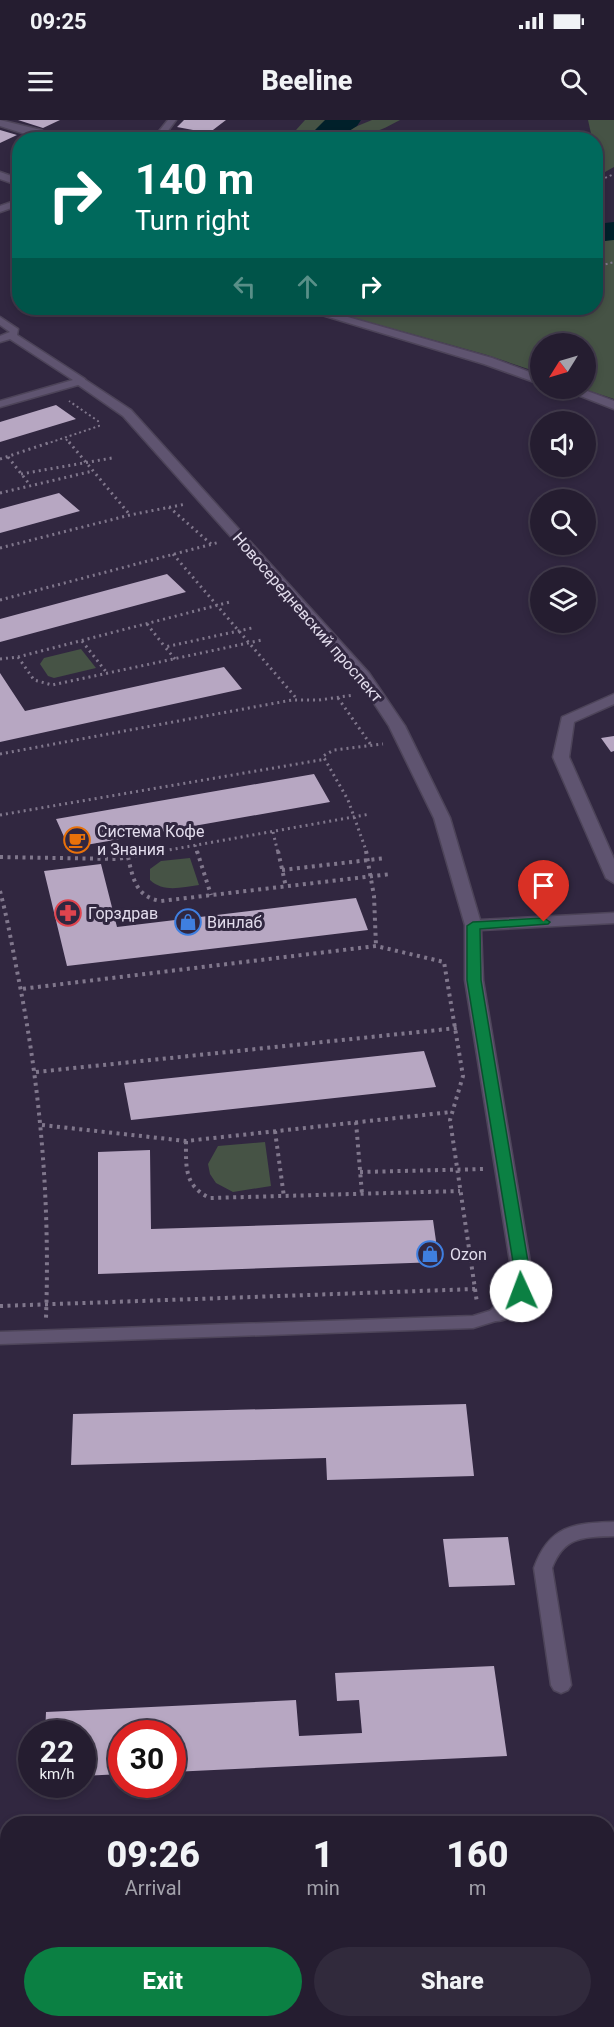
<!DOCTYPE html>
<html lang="en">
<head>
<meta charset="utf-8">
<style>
  :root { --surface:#251d30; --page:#312a3c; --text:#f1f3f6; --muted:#a3a2ab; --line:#423b4c; --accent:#0b8043 }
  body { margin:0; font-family:Roboto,sans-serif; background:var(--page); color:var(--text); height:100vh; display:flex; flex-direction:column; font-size:22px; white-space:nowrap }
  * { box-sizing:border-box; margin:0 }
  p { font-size:20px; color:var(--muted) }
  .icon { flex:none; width:33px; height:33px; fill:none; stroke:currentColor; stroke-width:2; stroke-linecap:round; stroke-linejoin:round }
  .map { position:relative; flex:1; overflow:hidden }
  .sheet { position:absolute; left:0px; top:1696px; width:615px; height:212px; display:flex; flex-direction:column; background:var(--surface); border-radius:24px 24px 0 0; box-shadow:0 3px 9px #0003,0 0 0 2px var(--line) }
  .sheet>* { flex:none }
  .top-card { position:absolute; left:12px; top:12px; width:591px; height:183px; border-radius:24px; box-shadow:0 3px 9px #0003,0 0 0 2px var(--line); background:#00695c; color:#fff; overflow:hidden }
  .needle { width:39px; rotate:233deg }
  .fabs { position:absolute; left:530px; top:213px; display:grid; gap:12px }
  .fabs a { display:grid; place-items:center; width:66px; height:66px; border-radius:50%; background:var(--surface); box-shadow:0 3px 9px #0003,0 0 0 2px var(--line); font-size:30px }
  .speed { position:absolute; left:18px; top:1600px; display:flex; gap:12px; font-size:30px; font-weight:700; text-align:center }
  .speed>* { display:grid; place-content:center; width:78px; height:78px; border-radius:50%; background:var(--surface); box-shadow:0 3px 9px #0003,0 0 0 2px var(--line); line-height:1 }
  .speed small { font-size:15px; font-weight:400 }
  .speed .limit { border:9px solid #d22; background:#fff; color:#111 }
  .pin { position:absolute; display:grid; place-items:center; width:51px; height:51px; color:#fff; margin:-62px -26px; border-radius:50% 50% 50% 0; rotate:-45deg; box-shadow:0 0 6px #0007 }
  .pin .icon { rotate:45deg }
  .me { position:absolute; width:66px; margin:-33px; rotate:358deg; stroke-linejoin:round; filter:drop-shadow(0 0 4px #0008) }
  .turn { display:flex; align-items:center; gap:21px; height:126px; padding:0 24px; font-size:27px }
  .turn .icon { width:78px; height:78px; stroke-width:2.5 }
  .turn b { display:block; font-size:42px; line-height:51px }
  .lanes { display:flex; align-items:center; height:57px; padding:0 24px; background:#0003; justify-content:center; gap:30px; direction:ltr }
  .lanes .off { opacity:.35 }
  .eta { display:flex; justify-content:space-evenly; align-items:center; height:102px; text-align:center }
  .eta b { font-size:36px; font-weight:800; line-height:42px }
  .action { display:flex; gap:12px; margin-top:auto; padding:12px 24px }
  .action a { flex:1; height:69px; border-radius:36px; background:var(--accent); color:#fff; font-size:24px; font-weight:800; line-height:69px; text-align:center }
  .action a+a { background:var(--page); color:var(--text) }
  .status { display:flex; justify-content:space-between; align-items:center; height:42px; padding:0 30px; background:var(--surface); direction:ltr }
  .status svg { height:16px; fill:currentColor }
  header { display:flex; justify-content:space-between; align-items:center; height:78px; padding:0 24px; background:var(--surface); font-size:27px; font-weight:800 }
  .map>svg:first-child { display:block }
  .green { fill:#465345 }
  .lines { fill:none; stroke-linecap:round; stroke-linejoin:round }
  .river { fill:#00202a; fill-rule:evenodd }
  .building { fill:#b7a7c2 }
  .lane-casing { stroke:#4d4459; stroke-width:3 }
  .street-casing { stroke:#4d4459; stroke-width:3 }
  .path-far2 { stroke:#80778c; stroke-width:2; stroke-dasharray:2 3; stroke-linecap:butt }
  .path-far1 { stroke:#80778c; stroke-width:3; stroke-dasharray:2 4; stroke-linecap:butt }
  .path { stroke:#80778c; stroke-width:4; stroke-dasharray:3 4.5; stroke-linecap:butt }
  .lane { fill:#5f5470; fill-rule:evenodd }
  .street { fill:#5f5470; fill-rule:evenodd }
  .route { fill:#0b8043; stroke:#07532c; stroke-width:1.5 }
  .labels { text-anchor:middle; stroke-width:6; stroke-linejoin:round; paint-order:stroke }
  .street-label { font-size:16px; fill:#e2dcec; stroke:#312740 }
  .poi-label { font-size:16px; fill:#e2dcec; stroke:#312740; text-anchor:start }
</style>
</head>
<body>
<div class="status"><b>09:25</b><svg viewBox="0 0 49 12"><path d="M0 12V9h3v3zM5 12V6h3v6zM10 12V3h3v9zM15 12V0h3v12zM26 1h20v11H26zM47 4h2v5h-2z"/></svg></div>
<header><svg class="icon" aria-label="menu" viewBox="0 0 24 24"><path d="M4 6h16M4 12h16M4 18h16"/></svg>Beeline<svg class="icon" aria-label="search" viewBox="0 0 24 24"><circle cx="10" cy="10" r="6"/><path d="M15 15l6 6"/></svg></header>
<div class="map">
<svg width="614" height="1907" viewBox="0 0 614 1907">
  <rect width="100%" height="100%" fill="#312740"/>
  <path class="green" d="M305,0H348C325,21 296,20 266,19L270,15L296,10Z
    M372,0H400C380,11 360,20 337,19L350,9Z
    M588,0H614V47L596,57V20L589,19L592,18Z
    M596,117H614V279L584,269L585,224H540V253L487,235L351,197L356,193L302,188H596Z
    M81,529L96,548L54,558L48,556L40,544L44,538Z
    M190,738L199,765C182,767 164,773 150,760V749L161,741Z
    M265,1022L271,1066L233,1072L216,1063L210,1054L208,1044L218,1026Z"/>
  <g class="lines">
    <path class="river" d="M325,0H361L357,6L335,20H305Z
      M614,102V120L596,122V104Z"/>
  </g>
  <path class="building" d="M18,0H60L43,8Z
    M184,0H226L209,13L177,7Z
    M0,10L17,15L0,23Z
    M537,11L558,12L557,16L536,15Z
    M106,12L119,18L87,20V19Z
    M56,285L76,299L0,322V302Z
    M59,373L80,391L0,413V389Z
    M167,454L186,472L0,522V499Z
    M224,547L242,569L0,622V553L25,591Z
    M614,616V631L611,632L601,618Z
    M314,654L330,682L69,728L56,699Z
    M101,744L117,807L356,778L368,810L67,846L44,751Z
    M424,931L436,967L131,1000L124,963Z
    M150,1030L151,1109L433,1100L439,1142L98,1154V1032Z
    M466,1284L474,1356L327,1360L326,1338L71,1345L73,1294Z
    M508,1417L515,1465L449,1467L443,1419Z
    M494,1546L507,1636L172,1652V1614H122V1654L82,1656V1614H45L46,1592L296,1580L299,1616L362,1613L359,1580L337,1581L335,1553Z"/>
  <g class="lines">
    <g class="lane-casing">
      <path id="lane" d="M168,0H176L161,20H152Z
        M20,79V85L0,92V86Z
        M0,197L18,209L17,215L85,259V263L0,287V281L73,260L10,219L0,222V216L10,212L0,205Z
        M496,1189L502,1191L504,1195L502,1199L473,1208L0,1224V1212L473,1196Z
        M614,1402V1416C584,1417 564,1416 552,1448L571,1565L568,1570L561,1573L554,1570L551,1565L534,1448C549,1406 573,1403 614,1402Z"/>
    </g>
    <g class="street-casing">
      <path id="street" d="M0,0L41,10L58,20H44L0,6Z
        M0,52L20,59V66L0,59Z
        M299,188H316L492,238L540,256V264L484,244Z
        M81,257L131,290L369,553L405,606L450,698L480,800L614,793V803L481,810L483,860L532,1154C530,1174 514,1207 489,1200L486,1195L507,1174L512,1154L465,860V805L434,698L389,606L358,559L123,296L77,264L75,261Z
        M560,268H579L614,281V289Z
        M614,574V584L574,602L569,637L614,739V763L606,758L553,637L562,597Z"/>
    </g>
    <path class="path-far2" d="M596,62L614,54
      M596,147L614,142
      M370,188H384
      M66,319L70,324
      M46,324L99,306L98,301L69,281"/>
    <path class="path-far1" d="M69,322L130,395
      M8,337L30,365
      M0,339L51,322
      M21,354L112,338
      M0,373L93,351
      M169,387L211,424
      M0,428L130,395L186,384
      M173,434L297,579
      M0,480L220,422
      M147,504L165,527
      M82,521L107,553
      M18,537L34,560L52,565L262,520
      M0,539L18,537L230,482
      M175,539L165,527L252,508
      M338,578L371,625
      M0,634L292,580H319L354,575
      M0,695L326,639
      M273,712L278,733
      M195,725L197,733
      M152,733L370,694
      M367,733L348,680L323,636L334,630L383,624"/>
    <path class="path" d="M197,731L211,775
      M278,731L286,767
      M366,731L374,776L376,826
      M0,737L117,739L161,731
      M128,737C133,759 136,777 161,781L391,754
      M282,750L386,738
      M0,771C8,801 13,831 19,861C41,972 50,1084 46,1198
      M36,952L457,908
      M356,1002L362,1074
      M42,1005L186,1021L451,992
      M275,1011L284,1077
      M186,1021C186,1047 184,1066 210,1078L460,1071
      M360,1052L484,1049
      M475,1169L477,1183
      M0,1186L475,1169L450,1000L463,956L444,842L376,826L21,869"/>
    <use href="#lane" class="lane"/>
    <use href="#street" class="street"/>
  </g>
  <path class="route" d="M544,798L550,802L548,804L480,809L481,860L530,1154L529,1171L521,1176L514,1171L515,1154L467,860V806L473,802Z"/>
  <defs>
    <g id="cafe-ring" transform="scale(1.35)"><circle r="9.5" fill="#312740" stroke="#e8710a" stroke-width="1.5"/><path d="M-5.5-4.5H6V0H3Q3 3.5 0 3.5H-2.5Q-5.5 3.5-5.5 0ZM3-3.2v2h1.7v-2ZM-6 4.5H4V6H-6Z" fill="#e8710a"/></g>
    <g id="pharmacy-ring" transform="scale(1.35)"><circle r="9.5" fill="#312740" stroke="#e0444e" stroke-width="1.5"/><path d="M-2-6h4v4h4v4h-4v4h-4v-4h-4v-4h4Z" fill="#e0444e"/></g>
    <g id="shop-ring" transform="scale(1.35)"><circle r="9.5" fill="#312740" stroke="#3f7fe0" stroke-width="1.5"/><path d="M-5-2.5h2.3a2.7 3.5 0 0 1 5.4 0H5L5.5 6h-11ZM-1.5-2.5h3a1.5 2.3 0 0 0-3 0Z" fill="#3f7fe0"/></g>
  </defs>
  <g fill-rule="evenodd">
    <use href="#cafe-ring" x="77" y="720"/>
    <use href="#pharmacy-ring" x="68" y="793"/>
    <use href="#shop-ring" x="188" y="802"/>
    <use href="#shop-ring" x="430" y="1134"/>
  </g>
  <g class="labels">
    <g class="street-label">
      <text transform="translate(308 497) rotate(49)" y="6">Новосередневский проспект</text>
    </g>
    <g class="poi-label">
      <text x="97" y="717">Система Кофе<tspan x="97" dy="18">и Знания</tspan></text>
      <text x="88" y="799">Горздрав</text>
      <text x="207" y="808">Винлаб</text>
      <text x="450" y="1140">Ozon</text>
    </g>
  </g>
</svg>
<div class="fabs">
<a><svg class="needle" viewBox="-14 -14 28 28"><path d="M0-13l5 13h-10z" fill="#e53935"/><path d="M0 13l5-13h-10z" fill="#a3a2ab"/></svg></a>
<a><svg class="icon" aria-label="sound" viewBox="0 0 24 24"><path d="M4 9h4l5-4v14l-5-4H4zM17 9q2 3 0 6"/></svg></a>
<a><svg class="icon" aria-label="search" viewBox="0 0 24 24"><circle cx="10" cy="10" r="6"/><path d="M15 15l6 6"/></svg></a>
<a><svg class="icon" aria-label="layers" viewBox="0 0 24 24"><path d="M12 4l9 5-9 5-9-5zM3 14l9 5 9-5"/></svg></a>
</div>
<div class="speed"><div>22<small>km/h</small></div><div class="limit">30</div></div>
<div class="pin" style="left:544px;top:802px;background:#d93025"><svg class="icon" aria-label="arrive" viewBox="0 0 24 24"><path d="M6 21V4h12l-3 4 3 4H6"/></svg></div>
<svg class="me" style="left:521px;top:1171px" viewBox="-20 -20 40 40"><circle r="19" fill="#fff"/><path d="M0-13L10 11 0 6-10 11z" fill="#0b8043"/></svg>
<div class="top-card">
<div class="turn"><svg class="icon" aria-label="right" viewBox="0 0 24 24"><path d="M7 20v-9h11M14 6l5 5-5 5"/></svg><div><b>140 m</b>Turn right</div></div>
<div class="lanes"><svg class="icon off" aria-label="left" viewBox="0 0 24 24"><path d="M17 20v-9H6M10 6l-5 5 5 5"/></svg><svg class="icon off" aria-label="ahead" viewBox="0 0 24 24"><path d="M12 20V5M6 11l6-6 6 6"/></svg><svg class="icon" aria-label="right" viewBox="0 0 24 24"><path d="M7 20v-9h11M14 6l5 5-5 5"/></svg></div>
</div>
<section class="sheet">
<div class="eta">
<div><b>09:26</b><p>Arrival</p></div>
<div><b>1</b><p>min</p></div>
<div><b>160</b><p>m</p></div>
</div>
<div class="action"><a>Exit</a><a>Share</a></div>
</section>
</div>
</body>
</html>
